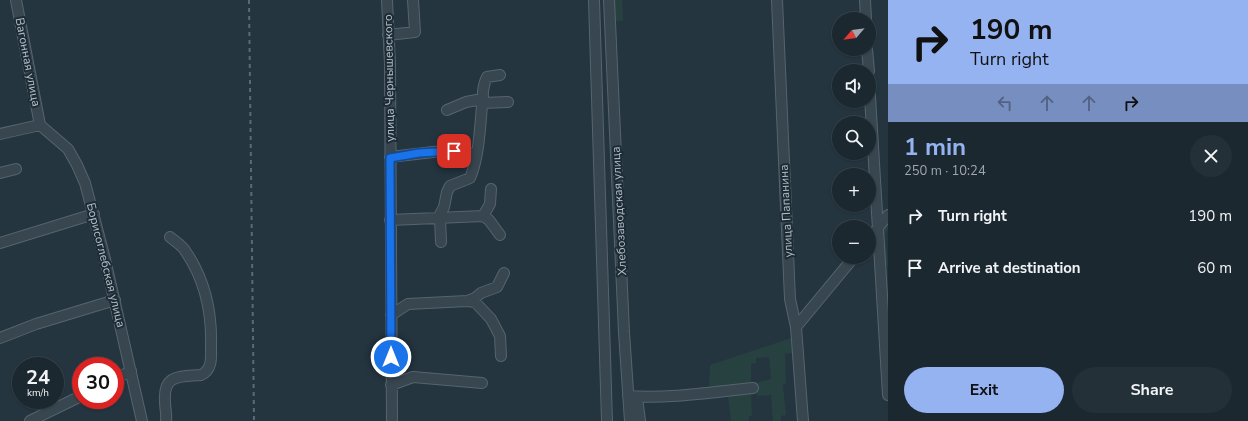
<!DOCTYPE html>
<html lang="en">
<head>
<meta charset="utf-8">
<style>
  :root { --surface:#1b2830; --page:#243038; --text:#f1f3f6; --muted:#a0a6ab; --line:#39444c; --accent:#95b2f1 }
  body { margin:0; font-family:"Nunito Sans",sans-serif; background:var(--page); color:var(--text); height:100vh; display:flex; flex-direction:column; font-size:15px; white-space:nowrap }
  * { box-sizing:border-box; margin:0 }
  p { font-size:13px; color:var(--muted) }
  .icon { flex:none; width:22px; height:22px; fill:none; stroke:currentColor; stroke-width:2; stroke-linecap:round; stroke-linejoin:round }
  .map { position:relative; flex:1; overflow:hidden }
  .side { display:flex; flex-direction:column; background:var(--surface); width:360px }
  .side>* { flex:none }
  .banner { background:#95b2f1; color:#111; overflow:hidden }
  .needle { width:26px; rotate:242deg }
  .buttons { position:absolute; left:832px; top:12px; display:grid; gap:8px }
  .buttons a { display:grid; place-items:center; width:44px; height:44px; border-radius:50%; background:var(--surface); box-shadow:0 1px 3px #0004,0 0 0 1px var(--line); font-size:20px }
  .speed { position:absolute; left:12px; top:357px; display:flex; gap:8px; font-size:20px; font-weight:700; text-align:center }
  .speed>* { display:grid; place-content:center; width:52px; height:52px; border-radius:50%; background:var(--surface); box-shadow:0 1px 3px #0004,0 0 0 1px var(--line); line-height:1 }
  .speed small { font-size:10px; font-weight:400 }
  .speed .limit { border:6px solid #d22; background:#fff; color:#111 }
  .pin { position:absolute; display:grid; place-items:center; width:34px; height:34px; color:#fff; margin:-17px; border-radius:8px; box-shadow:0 2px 6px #0006 }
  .me { position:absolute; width:44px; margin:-22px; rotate:0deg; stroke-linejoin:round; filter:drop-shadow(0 0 3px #0008) }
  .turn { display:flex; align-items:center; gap:14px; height:84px; padding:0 16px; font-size:18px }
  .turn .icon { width:52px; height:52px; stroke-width:2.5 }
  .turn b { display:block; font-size:28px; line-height:34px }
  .lanes { display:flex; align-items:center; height:38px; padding:0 16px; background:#0003; justify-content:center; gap:20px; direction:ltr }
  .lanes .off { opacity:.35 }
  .round { display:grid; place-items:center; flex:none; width:42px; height:42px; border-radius:21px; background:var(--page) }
  .overview { display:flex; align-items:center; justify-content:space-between; height:68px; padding:0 16px }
  h1 { font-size:24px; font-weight:700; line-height:30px; color:var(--accent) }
  .action { display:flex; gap:8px; margin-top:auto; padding:8px 16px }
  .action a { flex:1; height:46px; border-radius:24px; background:var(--accent); color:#111; font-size:16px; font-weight:700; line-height:46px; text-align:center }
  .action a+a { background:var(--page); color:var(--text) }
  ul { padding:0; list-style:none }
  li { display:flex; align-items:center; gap:12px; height:52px; padding:0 16px }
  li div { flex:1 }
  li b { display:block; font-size:15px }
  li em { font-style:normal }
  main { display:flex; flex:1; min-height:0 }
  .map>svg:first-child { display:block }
  .green { fill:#264140 }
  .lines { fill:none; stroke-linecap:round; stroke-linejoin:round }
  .minor-casing { stroke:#56646e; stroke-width:12 }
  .minor { stroke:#384650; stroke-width:10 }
  .rail { stroke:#5a6b77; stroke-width:2; stroke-dasharray:4 4; stroke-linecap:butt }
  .route-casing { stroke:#114b97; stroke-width:10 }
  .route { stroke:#1a73e8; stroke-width:7 }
  .labels { text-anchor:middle; stroke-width:4; stroke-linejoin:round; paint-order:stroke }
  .street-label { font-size:12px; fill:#b4c1cb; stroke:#1d2b35 }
</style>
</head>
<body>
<main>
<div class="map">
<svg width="888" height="421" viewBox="0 0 888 421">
  <rect width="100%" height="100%" fill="#243540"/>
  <path class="green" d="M612,0H622L623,21H613Z
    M888,220V230L885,234L888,265L882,266L880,233Z
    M791,338L792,353L785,354L786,383L783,385L786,415L781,416V421H773L771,395L757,396L756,383L771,379L769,357L756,358V363L751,364V384L709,389L710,365Z
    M731,392L751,393L752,416H749V421H731L728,396Z"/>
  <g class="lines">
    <g class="minor-casing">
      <path id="minor" d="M16,0L40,125
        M387,0L390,64L392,421
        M594,0L607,421
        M609,0L624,332L630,421
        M777,0L790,299L796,327L803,421
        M865,0L866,19
        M388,35L415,32L413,0
        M867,49L869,71
        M869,80L888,395
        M447,110L466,102L477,100L483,103L508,102
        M40,125L68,149L77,165L85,183L104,255L142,421
        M0,134L40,125
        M390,157L442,151H454L476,154
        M0,173L16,169
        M483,216L490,204L491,189
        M438,218L444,207L447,192L450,186L470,178C479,157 480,128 482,105C484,93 481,89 487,77L500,75
        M440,218L441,242
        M390,220L483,216L489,220L500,235
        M869,239L888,215
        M0,243L94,214
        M467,301L475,298L481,293L497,287L504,273
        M391,315L408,304L467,301L475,302L491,319L500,336L501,356
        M796,327L854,257
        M0,338L36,324L115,300
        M115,379L131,371
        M391,385L413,377L482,383
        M628,396C670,399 712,392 753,388
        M637,397L640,421
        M30,421L81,396
        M166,421C167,415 165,408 165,402C163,374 179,377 201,375C213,369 211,357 211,346C212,312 205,280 186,252C183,246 176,242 170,237"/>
    </g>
    <use href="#minor" class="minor"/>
    <path class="rail" d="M249,0L254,421"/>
  </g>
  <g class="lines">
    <g class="route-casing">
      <path id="route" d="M391,357L390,158L419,153L454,151"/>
    </g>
    <use href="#route" class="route"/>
  </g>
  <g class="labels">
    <g class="street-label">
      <text transform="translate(28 62) rotate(79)" y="4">Вагонная улица</text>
      <text transform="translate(389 78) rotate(-91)" y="4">улица Чернышевского</text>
      <text transform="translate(619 211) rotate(-93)" y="4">Хлебозаводская улица</text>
      <text transform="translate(786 211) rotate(-93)" y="4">улица Папанина</text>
      <text transform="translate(106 265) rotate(76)" y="4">Борисоглебская улица</text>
    </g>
  </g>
</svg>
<div class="buttons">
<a><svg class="needle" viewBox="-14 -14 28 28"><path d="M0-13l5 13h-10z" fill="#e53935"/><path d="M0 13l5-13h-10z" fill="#a0a6ab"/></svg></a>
<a><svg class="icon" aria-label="sound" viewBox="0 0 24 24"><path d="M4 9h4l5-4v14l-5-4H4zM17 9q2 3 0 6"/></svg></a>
<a><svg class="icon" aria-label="search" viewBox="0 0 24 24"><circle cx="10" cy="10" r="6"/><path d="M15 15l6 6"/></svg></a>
<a>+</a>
<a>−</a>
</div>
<div class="speed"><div>24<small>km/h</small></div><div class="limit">30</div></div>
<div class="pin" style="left:454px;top:151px;background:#d93025"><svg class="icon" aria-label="arrive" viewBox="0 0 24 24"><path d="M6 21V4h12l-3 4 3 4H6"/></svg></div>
<svg class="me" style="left:391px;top:357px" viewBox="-20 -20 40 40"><circle r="17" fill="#1a73e8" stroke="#fff" stroke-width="3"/><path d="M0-11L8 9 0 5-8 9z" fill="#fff"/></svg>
</div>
<section class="side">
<div class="banner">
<div class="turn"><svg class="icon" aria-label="right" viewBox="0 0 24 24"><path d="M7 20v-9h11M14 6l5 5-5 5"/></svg><div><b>190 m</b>Turn right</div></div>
<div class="lanes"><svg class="icon off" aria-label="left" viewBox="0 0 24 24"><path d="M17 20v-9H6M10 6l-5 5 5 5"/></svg><svg class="icon off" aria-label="ahead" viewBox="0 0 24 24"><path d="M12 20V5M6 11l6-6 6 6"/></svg><svg class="icon off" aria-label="ahead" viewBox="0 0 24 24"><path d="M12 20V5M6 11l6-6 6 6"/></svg><svg class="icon" aria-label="right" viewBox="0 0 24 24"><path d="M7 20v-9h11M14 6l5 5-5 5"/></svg></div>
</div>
<div class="overview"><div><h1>1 min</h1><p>250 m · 10:24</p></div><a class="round"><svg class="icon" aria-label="close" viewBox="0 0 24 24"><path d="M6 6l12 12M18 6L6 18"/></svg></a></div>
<ul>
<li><svg class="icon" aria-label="right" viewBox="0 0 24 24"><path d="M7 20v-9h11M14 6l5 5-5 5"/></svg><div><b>Turn right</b></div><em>190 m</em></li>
<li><svg class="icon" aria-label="arrive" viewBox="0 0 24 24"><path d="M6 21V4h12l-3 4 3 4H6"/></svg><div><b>Arrive at destination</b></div><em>60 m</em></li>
</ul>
<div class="action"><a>Exit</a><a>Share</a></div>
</section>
</main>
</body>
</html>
